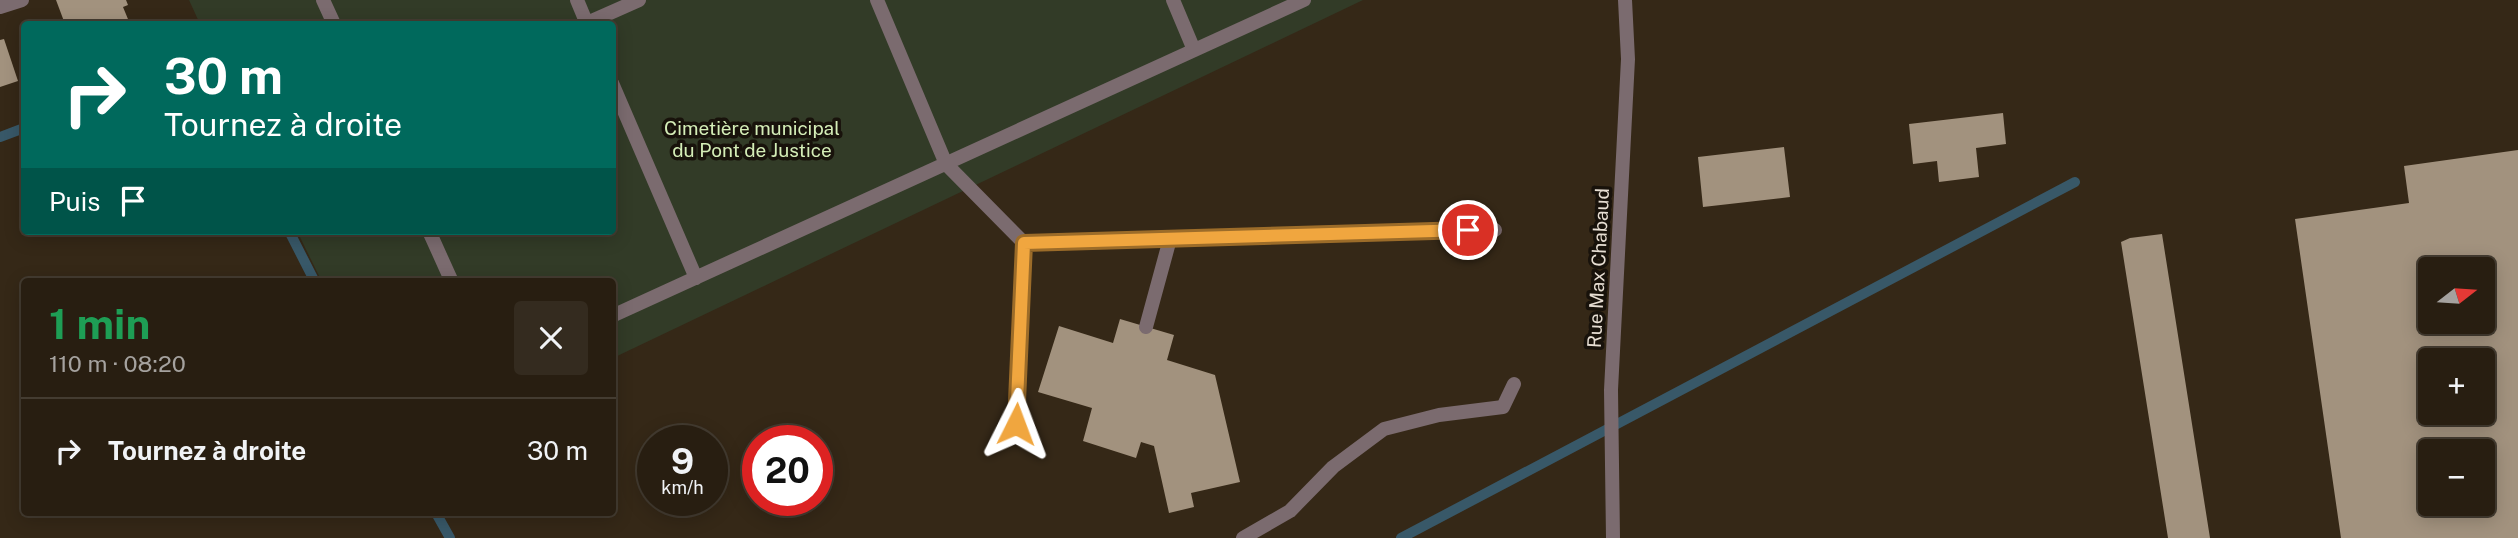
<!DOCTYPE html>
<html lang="fr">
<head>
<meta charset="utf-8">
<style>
  :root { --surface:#281e11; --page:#342b1f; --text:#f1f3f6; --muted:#a5a29f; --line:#443c31 }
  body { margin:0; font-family:"Public Sans",sans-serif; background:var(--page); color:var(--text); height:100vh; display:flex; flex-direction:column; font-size:26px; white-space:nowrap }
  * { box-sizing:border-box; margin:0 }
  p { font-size:23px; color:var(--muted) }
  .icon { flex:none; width:38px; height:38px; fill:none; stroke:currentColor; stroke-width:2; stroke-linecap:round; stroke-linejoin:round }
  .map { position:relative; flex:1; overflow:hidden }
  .details { position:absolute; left:21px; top:278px; width:595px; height:238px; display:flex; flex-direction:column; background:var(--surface); border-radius:7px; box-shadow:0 4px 18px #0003,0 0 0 2px var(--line) }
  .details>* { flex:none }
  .top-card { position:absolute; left:21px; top:21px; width:595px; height:214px; border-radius:7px; box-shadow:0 4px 18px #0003,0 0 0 2px var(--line); background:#00695c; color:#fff; overflow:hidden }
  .needle { width:46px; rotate:73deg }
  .controls { position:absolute; left:2418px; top:257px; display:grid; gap:14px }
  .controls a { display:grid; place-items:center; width:77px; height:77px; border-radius:7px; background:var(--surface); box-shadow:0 4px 18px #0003,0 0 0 2px var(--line); font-size:35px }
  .speed { position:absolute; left:637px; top:425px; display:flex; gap:14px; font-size:35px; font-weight:700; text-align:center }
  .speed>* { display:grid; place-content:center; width:91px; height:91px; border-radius:50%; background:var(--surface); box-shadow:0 4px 18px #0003,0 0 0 2px var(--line); line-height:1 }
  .speed small { font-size:18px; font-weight:400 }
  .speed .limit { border:10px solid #d22; background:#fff; color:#111 }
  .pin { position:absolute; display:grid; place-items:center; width:60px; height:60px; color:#fff; margin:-30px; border:4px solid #fff; border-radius:50%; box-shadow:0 2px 7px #0007 }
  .me { position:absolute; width:77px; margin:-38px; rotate:3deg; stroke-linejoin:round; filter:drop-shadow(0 0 5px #0008) }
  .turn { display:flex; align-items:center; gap:24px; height:147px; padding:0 28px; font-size:32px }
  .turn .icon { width:91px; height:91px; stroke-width:2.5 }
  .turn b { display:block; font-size:49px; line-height:60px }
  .then { display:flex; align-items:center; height:66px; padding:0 28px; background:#0003; gap:14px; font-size:26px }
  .round { display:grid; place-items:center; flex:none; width:74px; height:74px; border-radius:7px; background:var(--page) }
  .headline { display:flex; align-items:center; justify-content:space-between; height:119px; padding:0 28px }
  h1 { font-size:42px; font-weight:700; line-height:52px; color:#1e9e55 }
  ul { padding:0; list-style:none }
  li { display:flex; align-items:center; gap:21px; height:105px; padding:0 28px; border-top:2px solid var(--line) }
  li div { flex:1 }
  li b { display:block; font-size:26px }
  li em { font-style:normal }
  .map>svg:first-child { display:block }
  .green { fill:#323b27 }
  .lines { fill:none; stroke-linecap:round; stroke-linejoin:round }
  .stream { stroke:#385868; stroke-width:10 }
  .building { fill:#a2927e; fill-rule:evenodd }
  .service { stroke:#7b6b6f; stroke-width:14 }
  .minor { stroke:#7b6b6f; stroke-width:14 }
  .route-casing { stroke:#9c6c29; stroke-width:18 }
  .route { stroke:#f0a63f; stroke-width:12 }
  .labels { text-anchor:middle; stroke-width:7; stroke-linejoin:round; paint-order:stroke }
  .park-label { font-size:19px; fill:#d4edb7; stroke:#18120b }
  .street-label { font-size:19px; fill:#e7ded3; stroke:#18120b }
</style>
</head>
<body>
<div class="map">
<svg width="2518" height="538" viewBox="0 0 2518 538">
  <rect width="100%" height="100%" fill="#352817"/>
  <path class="green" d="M189,0H1363L613,358L612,282H322L297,231H612V24H200Z"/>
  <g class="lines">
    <path class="stream" d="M0,137L24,128
      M289,231L315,282
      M436,513L450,538
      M1401,538L2075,182"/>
  </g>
  <path class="building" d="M56,0H126L128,5L123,7L130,24H65Z
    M4,39L18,81L0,87V40Z
    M2003,113L2006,144L1976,148L1979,177L1939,182L1937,161L1913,164L1909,124Z
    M1784,147L1790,197L1703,207L1698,157Z
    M2518,150V538H2341L2295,219L2409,203L2404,166ZM2431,270H2483V322H2431ZM2431,360H2483V413H2431ZM2431,452H2483V504H2431Z
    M2162,234L2210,538H2168L2121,242L2130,238Z
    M1120,319L1174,335L1167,360L1215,375L1240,482L1191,493L1194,507L1169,513L1154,446L1141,442L1136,458L1083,441L1092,408L1038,392L1059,326L1113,343Z"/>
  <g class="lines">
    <path class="service" d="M323,0L334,24
      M577,0L587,24
      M877,0L946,164L1024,243L1016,424
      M1173,0L1194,50
      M585,24L639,0
      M612,83L696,278
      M429,231L452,282
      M1024,243L1495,230
      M612,316L1304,0
      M1146,327L1170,239
      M1243,538L1290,511L1333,467L1384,429L1439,415L1503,407L1514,384"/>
    <path class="minor" d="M0,7L22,0
      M1613,538L1611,390L1628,59L1625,0"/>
  </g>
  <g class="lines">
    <g class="route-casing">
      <path id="route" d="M1016,424L1024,243L1468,230"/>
    </g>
    <use href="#route" class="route"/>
  </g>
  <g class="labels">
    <g class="park-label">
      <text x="752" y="135">Cimetière municipal<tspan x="752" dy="22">du Pont de Justice</tspan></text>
    </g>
    <g class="street-label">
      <text transform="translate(1598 268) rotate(-87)" y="7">Rue Max Chabaud</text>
    </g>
  </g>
</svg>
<div class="controls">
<a><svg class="needle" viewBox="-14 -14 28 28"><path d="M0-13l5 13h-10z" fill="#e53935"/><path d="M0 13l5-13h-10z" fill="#a5a29f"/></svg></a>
<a>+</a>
<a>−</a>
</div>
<div class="speed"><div>9<small>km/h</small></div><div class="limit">20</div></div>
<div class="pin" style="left:1468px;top:230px;background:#d93025"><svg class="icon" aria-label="arrive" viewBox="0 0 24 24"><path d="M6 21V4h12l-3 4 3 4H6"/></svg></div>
<svg class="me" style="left:1016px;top:424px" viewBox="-20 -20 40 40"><path d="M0-17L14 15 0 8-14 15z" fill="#f0a63f" stroke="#fff" stroke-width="4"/></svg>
<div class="top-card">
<div class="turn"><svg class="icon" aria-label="right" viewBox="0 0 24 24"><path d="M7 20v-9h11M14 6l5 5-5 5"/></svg><div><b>30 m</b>Tournez à droite</div></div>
<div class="then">Puis<svg class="icon" aria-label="arrive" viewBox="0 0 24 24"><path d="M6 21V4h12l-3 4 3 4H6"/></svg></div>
</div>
<section class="details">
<div class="headline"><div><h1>1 min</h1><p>110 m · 08:20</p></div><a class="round"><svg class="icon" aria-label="close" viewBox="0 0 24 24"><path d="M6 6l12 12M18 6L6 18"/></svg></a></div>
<ul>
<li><svg class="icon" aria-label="right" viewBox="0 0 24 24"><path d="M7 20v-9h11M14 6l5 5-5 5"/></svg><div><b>Tournez à droite</b></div><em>30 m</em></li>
</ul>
</section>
</div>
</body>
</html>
